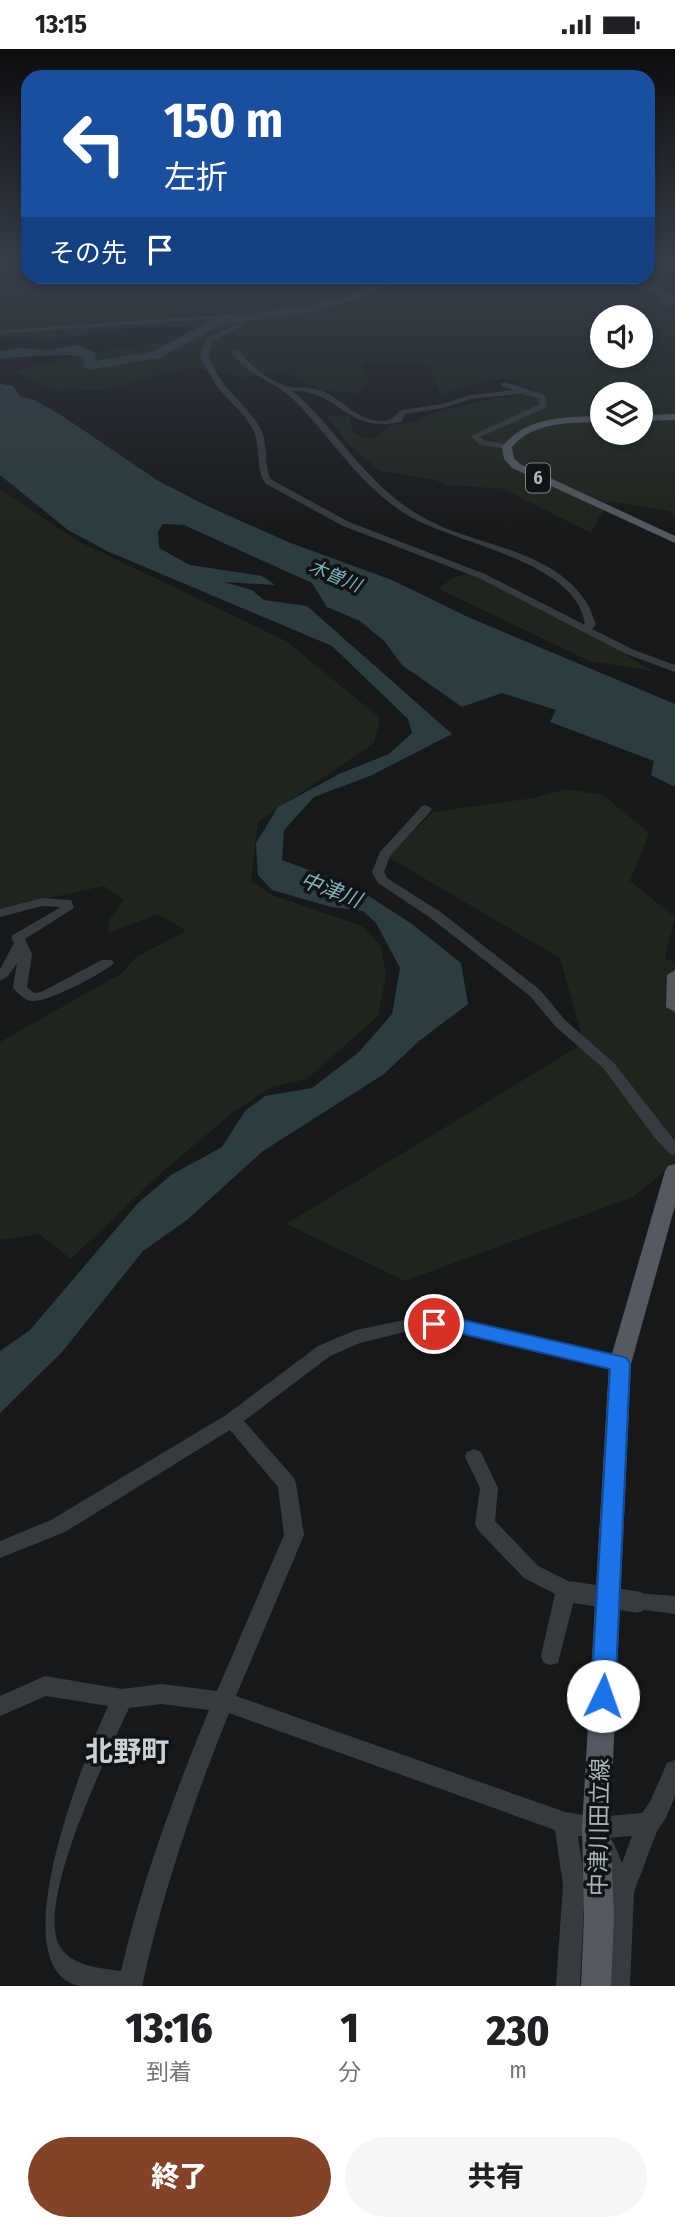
<!DOCTYPE html>
<html lang="ja">
<head>
<meta charset="utf-8">
<style>
  :root { --surface:#fff; --page:#f6f6f6; --text:#202124; --muted:#757577; --accent:#844226 }
  body { margin:0; font-family:"Fira Sans Condensed","Noto Sans JP",sans-serif; background:var(--page); color:var(--text); height:100vh; display:flex; flex-direction:column; font-size:26px; white-space:nowrap }
  * { box-sizing:border-box; margin:0 }
  p { font-size:23px; color:var(--muted) }
  .icon { flex:none; width:38px; height:38px; fill:none; stroke:currentColor; stroke-width:2; stroke-linecap:round; stroke-linejoin:round }
  .map { position:relative; height:1937px; overflow:hidden }
  .panel { display:flex; flex-direction:column; background:var(--surface); flex:1 }
  .panel>* { flex:none }
  .hud { position:absolute; left:21px; top:21px; width:634px; height:214px; border-radius:21px; box-shadow:0 4px 10px #0003; background:#1a4fa0; color:#fff; overflow:hidden }
  .controls { position:absolute; left:590px; top:256px; display:grid; gap:14px }
  .controls a { display:grid; place-items:center; width:63px; height:63px; border-radius:50%; background:var(--surface); box-shadow:0 4px 10px #0003; font-size:35px }
  .pin { position:absolute; display:grid; place-items:center; width:60px; height:60px; color:#fff; margin:-30px; border:4px solid #fff; border-radius:50%; box-shadow:0 2px 7px #0007 }
  .me { position:absolute; width:77px; margin:-38px; rotate:3deg; stroke-linejoin:round; filter:drop-shadow(0 0 5px #0008) }
  .turn { display:flex; align-items:center; gap:24px; height:147px; padding:0 28px; font-size:32px }
  .turn .icon { width:91px; height:91px; stroke-width:2.5 }
  .turn b { display:block; font-size:49px; line-height:60px }
  .then { display:flex; align-items:center; height:66px; padding:0 28px; background:#0003; gap:14px; font-size:26px }
  .eta { display:flex; justify-content:space-evenly; align-items:center; height:119px; text-align:center }
  .eta b { font-size:42px; font-weight:800; line-height:49px }
  .cta { display:flex; gap:14px; margin-top:auto; padding:14px 28px }
  .cta a { flex:1; height:80px; border-radius:42px; background:var(--accent); color:#fff; font-size:28px; font-weight:800; line-height:80px; text-align:center }
  .cta a+a { background:var(--page); color:var(--text) }
  .status { display:flex; justify-content:space-between; align-items:center; height:49px; padding:0 35px; background:var(--surface); direction:ltr }
  .status svg { height:19px; fill:currentColor }
  .map>svg:first-child { display:block }
  .green { fill:#1e251c; fill-rule:evenodd }
  .water { fill:#2c3d3f }
  .lines { fill:none; stroke-linecap:round; stroke-linejoin:round }
  .river { fill:#2c3d3f; fill-rule:evenodd }
  .minor { fill:#373b3f; fill-rule:evenodd }
  .major { fill:#53595e; fill-rule:evenodd }
  .minor-bridge { stroke:#373b3f; stroke-width:21 }
  .route { fill:#1a73e8; stroke:#114b97; stroke-width:2 }
  .labels { text-anchor:middle; stroke-width:7; stroke-linejoin:round; paint-order:stroke }
  .shield { fill:#121314; stroke:#7b8488; stroke-width:2 }
  .shield-label { font-size:18px; font-weight:bold; fill:#a8b4ba }
  .far-water-label { font-size:18px; font-style:italic; fill:#7cb1b8; stroke:#121314 }
  .water-label { font-size:21px; font-style:italic; fill:#7cb1b8; stroke:#121314 }
  .near-street-label { font-size:23px; fill:#a8b4ba; stroke:#121314 }
  .near-quarter-label { font-size:28px; font-weight:bold; fill:#c9d1d6; stroke:#121314 }
</style>
</head>
<body>
<div class="status"><b>13:15</b><svg viewBox="0 0 49 12"><path d="M0 12V9h3v3zM5 12V6h3v6zM10 12V3h3v9zM15 12V0h3v12zM26 1h20v11H26zM47 4h2v5h-2z"/></svg></div>
<div class="map">
<svg width="675" height="1937" viewBox="0 0 675 1937">
  <rect width="100%" height="100%" fill="#171819"/>
  <path class="green" d="M648,211H675V468L670,462L608,452L591,484L504,440L446,436L435,431L380,422L347,394L326,366L349,367L354,384L366,389H376L388,377L413,373L437,363L486,351L535,344C510,317 471,336 441,346L428,316L361,313L369,331L358,344L320,341L283,322L245,329L190,318L105,341L56,342L14,322L89,304L174,292L207,279L147,276L52,291L0,288V232L31,228H648ZM602,268H640V306H602ZM602,345H640V383H602Z
    M0,441L78,492L286,592L380,669L374,694L258,773L251,832L272,846L362,877L381,897L386,927L378,967L307,1030L271,1038L231,1065L161,1124L71,1210L39,1185L0,1191V993L122,924L136,908L186,882L158,865L108,884L109,871L124,851L104,837L0,860Z
    M472,523L554,560L652,622L589,612L439,540L452,529Z
    M566,740L603,746L649,784L630,832L675,868L665,910L675,913V1114L633,1148L405,1232L286,1175L584,994L560,909L388,808L433,763L534,749Z"/>
  <path class="water" d="M0,335L13,337L21,348L32,350L61,366L157,431L205,456L288,493L392,531L470,569L675,655V738L651,726L654,712L550,673L556,661L502,644L462,658L402,616L385,593L360,572L327,558L312,534L184,476L163,475L158,483L159,499L190,516L262,527L275,536L224,533L252,541L264,551L307,557L452,685L370,727L314,748L284,781L282,811L355,838L412,875L461,914L468,955L419,992L384,1025L263,1102L187,1171L143,1202L62,1303L0,1364V1302L30,1281L138,1154L171,1126L222,1098L245,1062L265,1047L312,1039L359,1003L392,965L400,919L376,874L363,862L331,858L272,841L258,826L256,794L278,758L339,725L389,705L412,684L408,670L332,597L107,502L68,481L0,426Z"/>
  <g class="lines">
    <path class="river" d="M408,228H429L372,241L355,251L314,263L221,276L159,309L89,321L83,317L84,308C76,304 12,308 0,310V302L21,299L49,301L78,296L94,303L96,312L152,303L214,270L313,256L347,247L365,236Z
      M591,228C614,226 659,231 675,249V258L661,255L662,249L658,245Z"/>
    <path class="minor" d="M237,265L245,276L212,292L208,306C212,316 217,326 224,335C237,351 253,364 262,383C268,397 264,422 272,431L349,473L485,525L585,576C577,509 450,496 401,462C371,442 349,415 326,387C313,372 301,356 286,344C266,329 245,324 231,302L238,300C247,315 273,335 290,338C301,339 311,338 322,342C342,350 357,371 380,372C394,372 393,367 402,361L442,355L470,346L514,341L502,337L501,335L505,333L545,346L547,358L480,388L486,392L510,396L511,398L507,400L480,396L471,387L540,355L539,349L520,345L471,350L443,359L405,365L401,373C346,385 339,341 293,342C341,384 365,436 424,469C476,498 548,498 585,551C590,558 592,567 596,575L592,580L634,601L675,616V623L626,605L479,529L343,477L266,435C255,421 261,399 254,383C246,365 231,354 219,340C211,329 206,318 200,306L207,290L239,274L233,268L0,285V281Z
      M426,756L432,760L430,763L390,807L384,823L387,829L442,864L540,941L565,971L614,1014L675,1092V1106L670,1105L654,1088L604,1020L555,977L530,947L432,870L378,834L372,823L380,803L422,757Z
      M42,849L71,851L74,859L25,890L32,905L27,938L34,944L41,943L102,911H112L114,914C102,925 47,954 31,952C24,951 18,944 13,939L17,914L8,927L0,932V920L14,894L11,889L13,886L61,858L42,857L0,868V860Z
      M434,1269L463,1272L620,1308L626,1310L629,1315L626,1320L620,1322L463,1284L434,1281L409,1282L360,1294L330,1307L244,1372L294,1429L296,1435L304,1486L236,1647L565,1763L596,1768L642,1764L650,1753L667,1714L675,1711V1747L666,1769L657,1782L634,1843L630,1937H606L610,1843L594,1800L597,1792L604,1789L578,1787L585,1836L580,1937H556L563,1836L555,1781L229,1664C193,1753 163,1843 142,1937C122,1937 98,1937 78,1937C0,1916 84,1710 108,1657L46,1647L0,1667V1647L45,1627L122,1640L162,1635L217,1642L284,1486L278,1438L230,1381L65,1483L0,1509V1492L51,1471L226,1366L318,1297L356,1281L409,1270ZM162,1655L209,1661C174,1746 142,1832 121,1922C101,1919 71,1918 59,1896C36,1851 108,1705 129,1659ZM632,1787L622,1814L613,1792L606,1789Z
      M474,1400L481,1403L498,1439L495,1472L538,1517L578,1537L581,1543L578,1549L574,1551L558,1614L551,1616L544,1614L541,1607L555,1545L524,1529L478,1481L475,1475L480,1439L465,1408L467,1403Z
      M637,1544L675,1547V1565L630,1559L627,1553L630,1547Z"/>
    <path class="major" d="M675,365V371L640,372V366Z
      M602,367V373C571,374 534,372 512,398L514,409L520,415L675,487V494L512,419L504,410L502,398C526,367 566,368 602,367Z
      M675,921V963L666,958L667,926Z
      M675,1115V1157L631,1315L610,1779L614,1867L611,1937H581L584,1867L582,1779L609,1315L665,1122L668,1117Z"/>
    <path class="minor-bridge" d="M571,1543L637,1553"/>
  </g>
  <linearGradient id="sky" x2="0" y2="1"><stop stop-color="#0d0d0e"/><stop offset="0.44" stop-color="#363d49"/><stop offset="1" stop-color="#363d49" stop-opacity="0"/></linearGradient>
  <rect width="675" height="482" fill="url(#sky)"/>
  <path class="route" d="M434,1268L463,1271L620,1307L627,1309L630,1315L615,1647L611,1655L603,1658L594,1655L591,1647L610,1320L463,1285L427,1280L425,1275L427,1270Z"/>
  <g class="labels">
    <rect class="shield" x="526" y="414.5" width="24" height="29" rx="5"/>
    <g class="shield-label">
      <text x="538" y="435">6</text>
    </g>
    <g class="far-water-label">
      <text transform="translate(335 527) rotate(23)" y="6">木曽川</text>
    </g>
    <g class="water-label">
      <text transform="translate(331 841) rotate(21)" y="7">中津川</text>
    </g>
    <g class="near-street-label">
      <text transform="translate(599 1778) rotate(-89)" y="8">中津川田立線</text>
    </g>
    <g class="near-quarter-label">
      <text x="127" y="1712">北野町</text>
    </g>
  </g>
</svg>
<div class="controls">
<a><svg class="icon" aria-label="sound" viewBox="0 0 24 24"><path d="M4 9h4l5-4v14l-5-4H4zM17 9q2 3 0 6"/></svg></a>
<a><svg class="icon" aria-label="layers" viewBox="0 0 24 24"><path d="M12 4l9 5-9 5-9-5zM3 14l9 5 9-5"/></svg></a>
</div>
<div class="pin" style="left:434px;top:1275px;background:#d93025"><svg class="icon" aria-label="arrive" viewBox="0 0 24 24"><path d="M6 21V4h12l-3 4 3 4H6"/></svg></div>
<svg class="me" style="left:603px;top:1647px" viewBox="-20 -20 40 40"><circle r="19" fill="#fff"/><path d="M0-13L10 11 0 6-10 11z" fill="#1a73e8"/></svg>
<div class="hud">
<div class="turn"><svg class="icon" aria-label="left" viewBox="0 0 24 24"><path d="M17 20v-9H6M10 6l-5 5 5 5"/></svg><div><b>150 m</b>左折</div></div>
<div class="then">その先<svg class="icon" aria-label="arrive" viewBox="0 0 24 24"><path d="M6 21V4h12l-3 4 3 4H6"/></svg></div>
</div>
</div>
<section class="panel">
<div class="eta">
<div><b>13:16</b><p>到着</p></div>
<div><b>1</b><p>分</p></div>
<div><b>230</b><p>m</p></div>
</div>
<div class="cta"><a>終了</a><a>共有</a></div>
</section>
</body>
</html>
